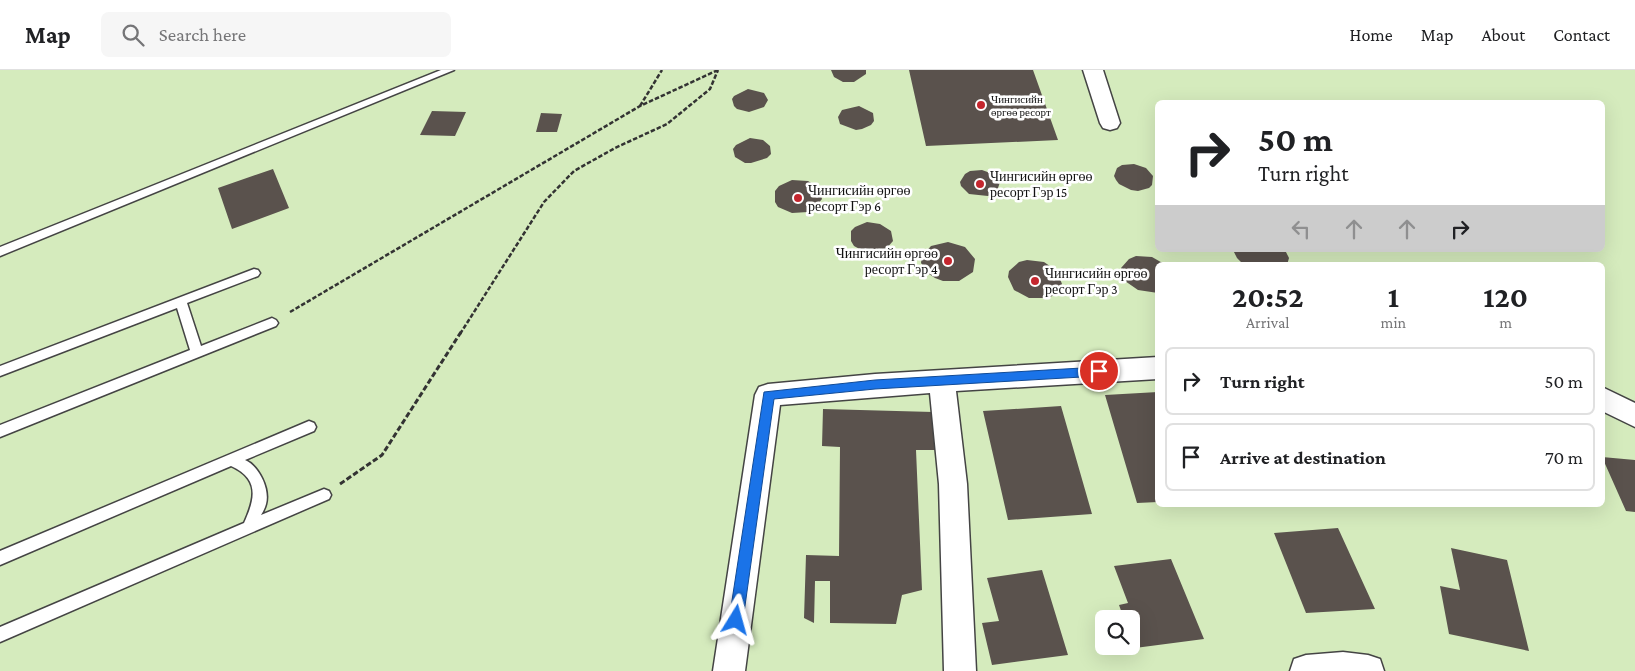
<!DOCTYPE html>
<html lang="en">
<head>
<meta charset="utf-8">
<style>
  :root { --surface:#fff; --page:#f6f6f6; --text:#202124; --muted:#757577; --line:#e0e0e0 }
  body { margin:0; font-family:"Crimson Pro",serif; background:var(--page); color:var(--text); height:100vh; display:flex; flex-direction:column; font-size:19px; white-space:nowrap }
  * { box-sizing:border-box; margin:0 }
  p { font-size:16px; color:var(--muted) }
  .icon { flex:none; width:28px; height:28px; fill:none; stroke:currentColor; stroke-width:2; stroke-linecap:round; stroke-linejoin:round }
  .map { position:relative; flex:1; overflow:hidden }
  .panel { position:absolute; left:1155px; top:192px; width:450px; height:245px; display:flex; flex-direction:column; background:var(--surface); border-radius:8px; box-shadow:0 5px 20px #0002 }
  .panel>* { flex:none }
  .top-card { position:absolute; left:1155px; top:30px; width:450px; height:152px; border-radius:8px; box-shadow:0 5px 20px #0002; background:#fff; color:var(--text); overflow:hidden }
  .buttons { position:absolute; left:1095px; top:540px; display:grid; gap:10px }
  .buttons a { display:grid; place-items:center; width:45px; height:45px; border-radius:8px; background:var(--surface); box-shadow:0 5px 20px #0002; font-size:25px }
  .pin { position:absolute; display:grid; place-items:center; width:42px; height:42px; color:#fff; margin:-21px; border:2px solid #fff; border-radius:50%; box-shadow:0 1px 5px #0007 }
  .me { position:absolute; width:55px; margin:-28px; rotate:8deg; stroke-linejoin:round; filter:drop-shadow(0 0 4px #0008) }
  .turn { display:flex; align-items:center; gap:18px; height:105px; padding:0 20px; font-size:22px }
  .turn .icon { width:65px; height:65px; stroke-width:2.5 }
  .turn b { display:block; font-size:35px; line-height:42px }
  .lanes { display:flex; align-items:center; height:48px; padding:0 20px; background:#0003; justify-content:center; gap:25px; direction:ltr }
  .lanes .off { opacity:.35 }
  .eta { display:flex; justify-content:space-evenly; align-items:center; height:85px; text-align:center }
  .eta b { font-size:30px; font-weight:700; line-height:35px }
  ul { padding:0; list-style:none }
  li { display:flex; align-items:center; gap:15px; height:68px; margin:0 10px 8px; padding:0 10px; border:2px solid var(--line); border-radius:8px }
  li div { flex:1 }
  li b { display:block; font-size:19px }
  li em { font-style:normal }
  header { display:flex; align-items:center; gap:30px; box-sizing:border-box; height:70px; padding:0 25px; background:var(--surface); border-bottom:1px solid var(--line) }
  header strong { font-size:24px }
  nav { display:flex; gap:28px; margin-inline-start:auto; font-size:18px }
  .search { width:350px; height:45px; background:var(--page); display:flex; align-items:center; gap:12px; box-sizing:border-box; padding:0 18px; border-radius:8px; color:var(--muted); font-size:19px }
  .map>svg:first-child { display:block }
  .green { fill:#d5ebbd; fill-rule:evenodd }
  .building { fill:#5a524d }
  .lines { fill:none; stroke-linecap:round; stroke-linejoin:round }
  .service-casing { stroke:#444; stroke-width:3 }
  .minor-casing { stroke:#444; stroke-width:3 }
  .path-far1 { stroke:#333; stroke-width:2.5; stroke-dasharray:4.5 2; stroke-linecap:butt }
  .path { stroke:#333; stroke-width:3; stroke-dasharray:5.5 2.5; stroke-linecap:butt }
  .service { fill:#fff; fill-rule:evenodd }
  .minor { fill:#fff; fill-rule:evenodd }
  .route { fill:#1a73e8; stroke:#114b97 }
  .poi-dot { fill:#c4262e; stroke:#fff; stroke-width:2 }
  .labels { text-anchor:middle; stroke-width:5; stroke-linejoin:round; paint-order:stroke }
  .far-poi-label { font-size:11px; fill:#111; stroke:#fff; text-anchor:start }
  .poi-label { font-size:14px; fill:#111; stroke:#fff; text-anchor:start }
</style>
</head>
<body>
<header>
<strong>Map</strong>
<div class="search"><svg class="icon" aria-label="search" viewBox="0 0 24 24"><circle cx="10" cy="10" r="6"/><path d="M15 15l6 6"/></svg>Search here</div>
<nav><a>Home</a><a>Map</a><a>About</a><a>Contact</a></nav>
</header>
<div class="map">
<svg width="1635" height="601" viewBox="0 0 1635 601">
  <rect width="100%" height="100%" fill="#fffdf5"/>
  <path class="green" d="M0,0H1635V601H0ZM1158,32H1602V180H1158ZM1158,195H1602V435H1158ZM1104,549H1131V576H1104Z"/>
  <path class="building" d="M831,0H866V4L854,12H843L834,7Z
    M909,0H1033L1058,70L926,76Z
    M748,19L764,23L768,30L764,37L749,42L737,39L734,36L732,29L734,26Z
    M859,36L873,43L874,51L871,55L862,59L856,60L840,54L838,47L842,40Z
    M432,41L466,42L455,66L420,65Z
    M541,43L562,44L557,62H536Z
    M750,68L763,70L770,76L771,84L767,88L751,93H745L735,87L733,79L736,75Z
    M1134,94L1146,98L1153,106L1152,115L1149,118L1138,121L1131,120L1119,114L1116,110L1114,106L1117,98L1122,95Z
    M273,99L289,138L232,159L218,118Z
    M982,100L993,104L1000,112L997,121L988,126L969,124L961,116L960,112L965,104L970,101Z
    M792,110L808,111L819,118L822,129L814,139L808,142L792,143L778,137L775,132V121L779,116Z
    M867,152L880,154L891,161L893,171L886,179L873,183L865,182L854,176L851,171V161L855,157Z
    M948,172L965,177L975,189L973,202L959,211H943L935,208L929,204L921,193L922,186L931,176Z
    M1233,180H1285L1289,188L1287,195H1244L1237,188Z
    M1136,186L1152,187L1166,195H1158V223L1138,220L1125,211L1121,198L1129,189Z
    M1027,190L1044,192L1057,201L1062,214L1055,225L1047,228H1029L1014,220L1008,207L1009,201L1019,192Z
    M1158,322V432L1137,433L1105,325Z
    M1061,336L1092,444L1008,450L983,341Z
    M823,339L933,342L935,380H916L922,520L902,525L896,554L830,553V511H815L814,553L804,548L806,485L839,486L840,377L822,376Z
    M1602,387L1635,390V442L1626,441Z
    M1338,458L1375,539L1306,543L1274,463Z
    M1451,478L1507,490L1529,581L1449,564L1440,516L1460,520Z
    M1171,489L1204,569L1135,578L1131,569V549H1124L1119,535L1128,533L1114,496Z
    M1042,500L1068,585L992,595L982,553L999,551L987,508Z"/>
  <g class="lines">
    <g class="service-casing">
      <path id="service" d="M441,0H454L0,186V177Z
        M254,199L258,200L260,203L258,206L187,233L201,276L272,248L276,250L278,253L276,256L0,367V355L190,280L177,238L0,306V296Z
        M309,351L314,353L316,357L314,361L245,390C259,396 270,419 266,434C265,438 263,442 261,445L324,419L329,421L331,425L329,429L0,572V557L244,453C255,429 260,409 231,396L0,495V481Z"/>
    </g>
    <g class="minor-casing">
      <path id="minor" d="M1083,0H1103L1120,53L1117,58L1110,60L1103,58L1100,53Z
        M1158,287V309L956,321L967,414L976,601H944L939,414L930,323L780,335L745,601H713L755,325L759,317L768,314L875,304Z
        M1602,317L1635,333V357L1602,341Z
        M1343,582L1368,585L1380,589L1384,601H1290L1294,589L1306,585Z"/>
    </g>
    <path class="path-far1" d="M640,36L662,0
      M290,242L640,36L718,0
      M460,264L544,132L574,101L615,78L667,54L710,19L718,0"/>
    <path class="path" d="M340,414L382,385L461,262"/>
    <use href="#service" class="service"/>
    <use href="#minor" class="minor"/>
  </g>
  <path class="route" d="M1099,297L1104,301L1099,306L875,319L774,329L743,550L741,555L736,557L731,555L729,550L764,322L875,310Z"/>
  <g class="poi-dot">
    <circle cx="981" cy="35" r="5"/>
    <circle cx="980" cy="114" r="5"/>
    <circle cx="798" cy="128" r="5"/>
    <circle cx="948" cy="191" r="5"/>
    <circle cx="1035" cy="211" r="5"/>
  </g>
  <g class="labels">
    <g class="far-poi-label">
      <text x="991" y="33">Чингисийн<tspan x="991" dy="13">өргөө ресорт</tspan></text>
    </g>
    <g class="poi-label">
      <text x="990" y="111">Чингисийн өргөө<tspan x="990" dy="16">ресорт Гэр 15</tspan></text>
      <text x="808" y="125">Чингисийн өргөө<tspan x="808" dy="16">ресорт Гэр 6</tspan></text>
      <text x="938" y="188" text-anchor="end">Чингисийн өргөө<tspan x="938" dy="16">ресорт Гэр 4</tspan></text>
      <text x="1045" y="208">Чингисийн өргөө<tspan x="1045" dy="16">ресорт Гэр 3</tspan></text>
    </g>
  </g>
</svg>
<div class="buttons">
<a><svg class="icon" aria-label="search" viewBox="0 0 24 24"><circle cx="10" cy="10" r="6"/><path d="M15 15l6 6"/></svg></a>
</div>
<div class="pin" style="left:1099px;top:301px;background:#d93025"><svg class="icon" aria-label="arrive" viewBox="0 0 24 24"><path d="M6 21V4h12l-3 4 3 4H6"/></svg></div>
<svg class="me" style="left:736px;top:550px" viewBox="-20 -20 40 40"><path d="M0-17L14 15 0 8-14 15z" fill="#1a73e8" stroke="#fff" stroke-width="4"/></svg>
<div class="top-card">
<div class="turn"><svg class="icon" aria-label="right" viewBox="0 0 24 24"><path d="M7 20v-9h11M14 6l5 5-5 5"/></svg><div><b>50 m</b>Turn right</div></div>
<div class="lanes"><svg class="icon off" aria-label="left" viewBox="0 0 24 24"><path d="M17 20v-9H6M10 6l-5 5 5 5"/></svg><svg class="icon off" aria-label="ahead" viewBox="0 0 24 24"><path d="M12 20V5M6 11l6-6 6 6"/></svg><svg class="icon off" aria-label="ahead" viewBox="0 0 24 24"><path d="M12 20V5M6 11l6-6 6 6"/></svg><svg class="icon" aria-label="right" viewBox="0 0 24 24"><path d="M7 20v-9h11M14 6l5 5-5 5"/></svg></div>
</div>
<section class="panel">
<div class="eta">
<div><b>20:52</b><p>Arrival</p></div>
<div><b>1</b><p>min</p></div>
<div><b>120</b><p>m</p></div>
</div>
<ul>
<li><svg class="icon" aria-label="right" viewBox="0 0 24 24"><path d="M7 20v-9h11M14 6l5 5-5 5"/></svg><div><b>Turn right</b></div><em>50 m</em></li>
<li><svg class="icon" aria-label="arrive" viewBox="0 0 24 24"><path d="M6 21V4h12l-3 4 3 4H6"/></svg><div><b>Arrive at destination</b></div><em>70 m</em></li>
</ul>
</section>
</div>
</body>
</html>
